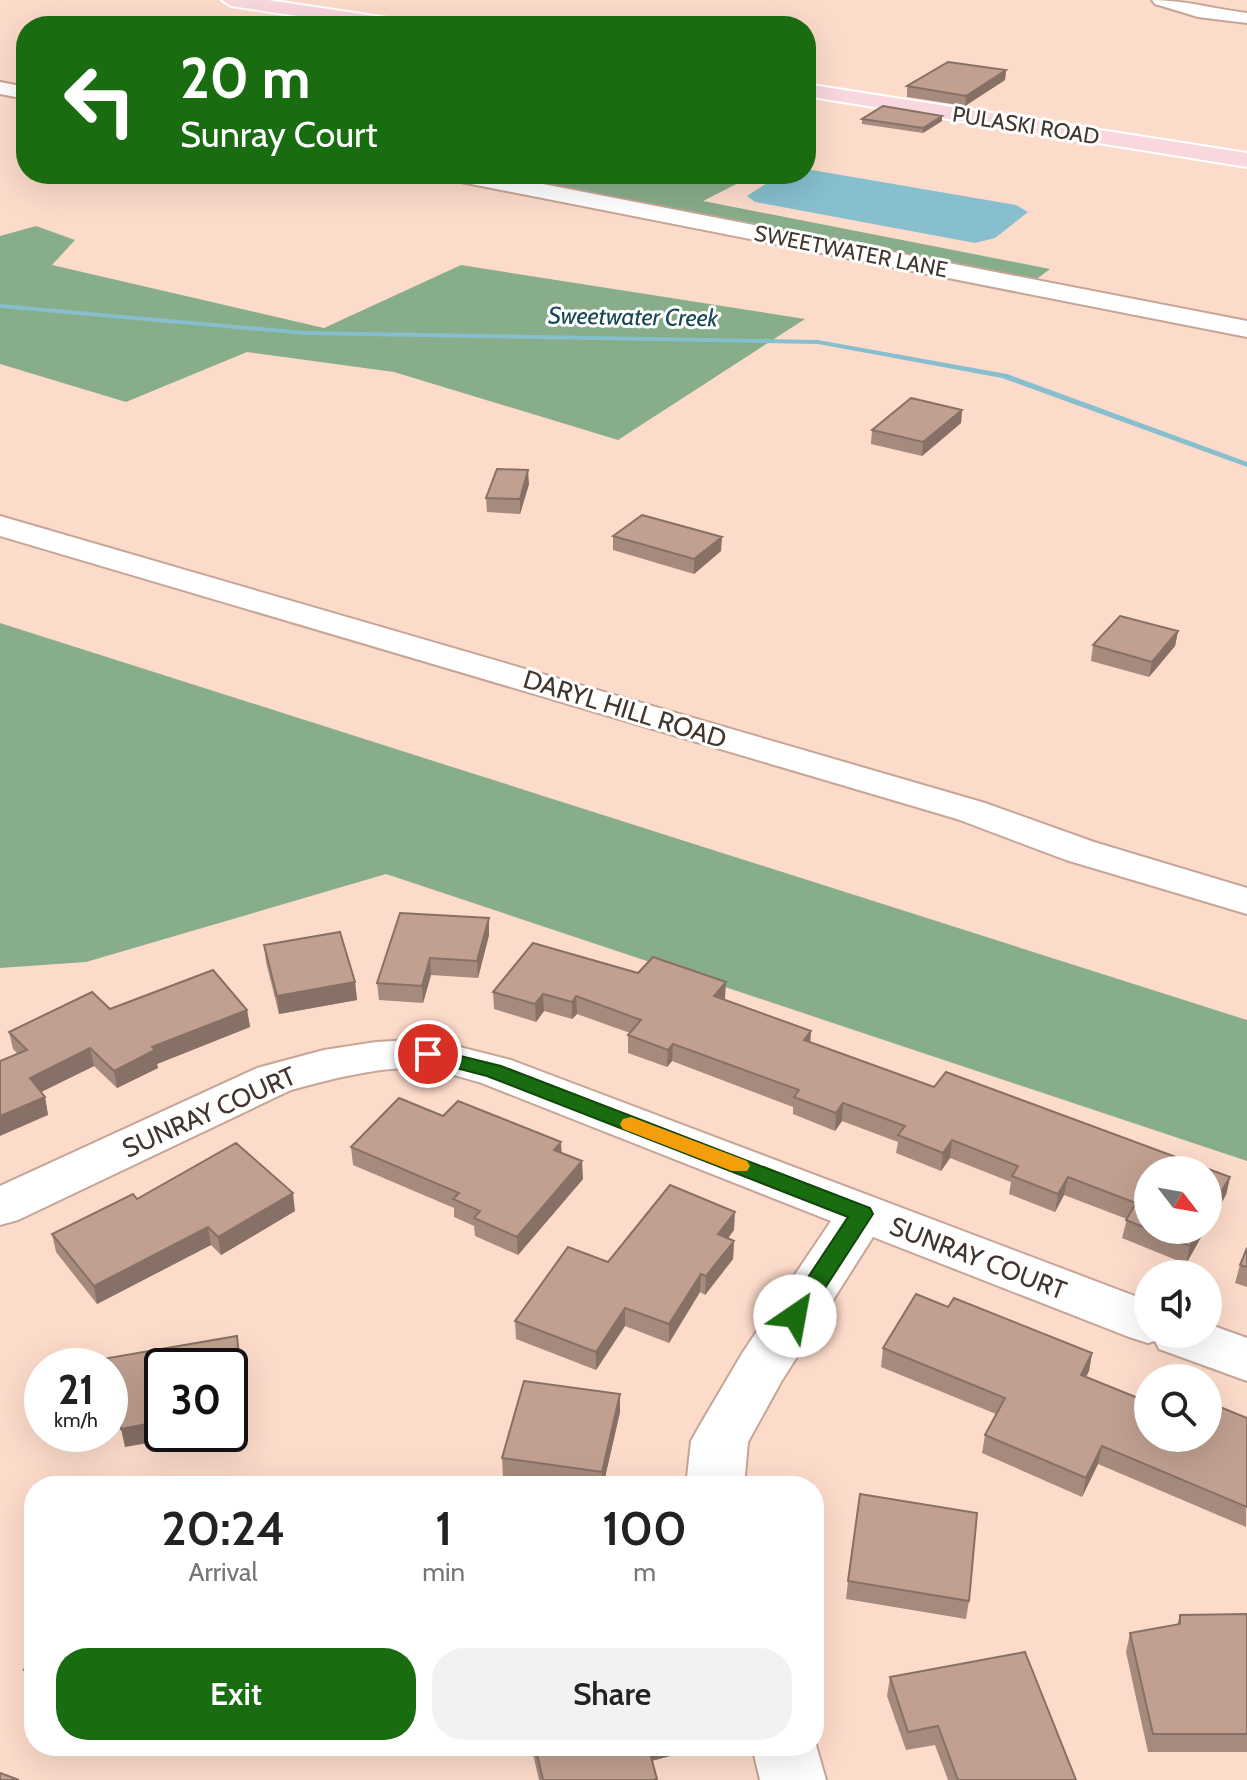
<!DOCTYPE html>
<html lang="en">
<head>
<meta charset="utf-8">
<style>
  :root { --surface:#fff; --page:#f2f2f2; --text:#222; --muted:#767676; --accent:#1a6c11 }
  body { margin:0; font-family:Cabin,sans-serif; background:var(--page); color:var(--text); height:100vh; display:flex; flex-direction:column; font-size:30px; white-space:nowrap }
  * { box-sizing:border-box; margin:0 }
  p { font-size:26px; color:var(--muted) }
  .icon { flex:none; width:44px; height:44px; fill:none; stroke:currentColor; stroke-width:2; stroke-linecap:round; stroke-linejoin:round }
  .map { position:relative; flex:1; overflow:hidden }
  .details { position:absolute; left:24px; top:1476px; width:800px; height:280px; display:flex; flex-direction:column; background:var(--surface); border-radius:32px; box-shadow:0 8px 32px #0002 }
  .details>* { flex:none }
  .top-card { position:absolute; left:16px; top:16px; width:800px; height:168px; border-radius:32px; box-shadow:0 8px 32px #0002; background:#1a6c11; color:#fff; overflow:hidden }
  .needle { width:52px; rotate:121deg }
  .fabs { position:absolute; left:1134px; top:1156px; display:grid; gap:16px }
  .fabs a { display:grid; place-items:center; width:88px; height:88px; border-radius:50%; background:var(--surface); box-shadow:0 8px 32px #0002; font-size:40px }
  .speed { position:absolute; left:24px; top:1348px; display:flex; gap:16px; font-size:40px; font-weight:700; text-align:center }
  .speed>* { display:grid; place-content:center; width:104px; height:104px; border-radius:50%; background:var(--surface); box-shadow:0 8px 32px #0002; line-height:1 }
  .speed small { font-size:20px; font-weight:400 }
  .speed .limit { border:4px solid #111; border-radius:12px; background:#fff; color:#111 }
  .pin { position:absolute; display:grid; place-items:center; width:68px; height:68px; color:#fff; margin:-34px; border:4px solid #fff; border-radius:50%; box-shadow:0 2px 8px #0007 }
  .me { position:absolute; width:88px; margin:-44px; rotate:33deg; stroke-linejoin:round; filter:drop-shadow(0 0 6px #0008) }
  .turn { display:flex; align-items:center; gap:28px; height:168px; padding:0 32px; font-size:36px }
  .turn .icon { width:104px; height:104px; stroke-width:2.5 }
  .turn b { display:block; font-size:56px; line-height:68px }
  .eta { display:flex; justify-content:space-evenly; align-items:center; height:136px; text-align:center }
  .eta b { font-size:48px; font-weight:600; line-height:56px }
  .cta { display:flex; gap:16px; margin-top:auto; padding:16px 32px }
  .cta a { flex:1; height:92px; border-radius:32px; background:var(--accent); color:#fff; font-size:32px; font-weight:600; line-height:92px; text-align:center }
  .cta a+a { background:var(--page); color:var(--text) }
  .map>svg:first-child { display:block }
  .forest { fill:#88ad8b }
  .water { fill:#87bfce }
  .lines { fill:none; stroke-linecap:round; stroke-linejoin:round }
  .stream { fill:#87bfce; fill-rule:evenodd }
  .street-casing { stroke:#c6a596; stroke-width:4 }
  .primary-casing { stroke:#fff; stroke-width:4 }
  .street { fill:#fff; fill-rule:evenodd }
  .primary { fill:#f8d7dd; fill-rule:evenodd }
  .wall { fill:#a68a7d }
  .shaded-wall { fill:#877066 }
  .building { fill:#c1a091; stroke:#877066; stroke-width:2 }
  .route { fill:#1a6c11; stroke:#11460b; stroke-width:2 }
  .slow { fill:#f59e0b }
  .labels { text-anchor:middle; stroke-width:6; stroke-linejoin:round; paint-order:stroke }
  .far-street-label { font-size:22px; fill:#42352e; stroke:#fff }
  .far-water-label { font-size:24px; font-style:italic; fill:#164753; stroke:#fff }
  .street-label { font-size:26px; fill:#42352e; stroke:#fff }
</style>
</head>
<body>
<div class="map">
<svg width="1247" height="1780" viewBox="0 0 1247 1780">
  <rect width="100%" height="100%" fill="#fddbcb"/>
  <path class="forest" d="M479,174H756L703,201L1050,269L1034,281Z
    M36,226L75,240L52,265L324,328L461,265L805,319L618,440L394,372L247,352L126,402L0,364V236Z
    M0,623L1247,1020V1161L386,874L86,962L0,968Z"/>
  <path class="water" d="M806,169L1016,205L1028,212L995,238L975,243L755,202L747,196L781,174H806Z"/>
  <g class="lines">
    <path class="stream" d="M0,304L305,331L818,340L1007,374L1247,462V467L1002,378L818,344L305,335L0,308Z"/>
    <g class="street-casing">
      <path id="street" d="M1152,0C1184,0 1215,9 1247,13V23L1198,17L1155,4Z
        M0,82L26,87V99L0,94Z
        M445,174H491L1247,321V337L456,181Z
        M0,516L985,803L1094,842L1247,888V914L1066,860L957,819L0,536Z
        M428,1039L511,1060L1148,1301V1334H1208V1324L1247,1338V1381L1159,1349L1155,1341L1148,1343L1129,1337L873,1237L781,1382L748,1442L744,1486H686L691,1441L700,1425L743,1352L831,1221L479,1082C463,1078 446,1072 429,1069C388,1064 331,1079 291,1090L18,1220L0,1225V1186L257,1068L324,1050L376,1042Z
        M814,1738L826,1780H760L752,1746H814Z"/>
    </g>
    <g class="primary-casing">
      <path id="primary" d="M222,0H268L401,20L411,26H364L231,6Z
        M806,84L1247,153V167L806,96Z"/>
    </g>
    <use href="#street" class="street"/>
    <use href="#primary" class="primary"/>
  </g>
  <path class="wall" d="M1006,70L1005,80L965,106L907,97V86Z
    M942,116V121L923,133L862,124V119Z
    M962,410L961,423L922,456L871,444L872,430Z
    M529,484L520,514L487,512L486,498Z
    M613,536L721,551L694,574L613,550Z
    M1178,631L1175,646L1149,677L1091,661L1093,645Z
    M400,913L489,935L478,978L431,975L423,1003L379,1000L377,983Z
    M264,945L355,982L357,1000L279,1014L266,962Z
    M493,992L725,1000L810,1042L934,1087L1230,1177L1226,1195L1148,1170V1230H1205L1186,1264L1122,1238L1127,1219L1064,1195L1055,1212L1009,1194L1011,1182L950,1158L941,1171L896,1153L898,1142L842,1121L835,1131L793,1114V1107L672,1061L667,1067L628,1053V1035L630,1033L577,1014L572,1019L544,1011L536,1022L494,1009Z
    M110,1009L247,1010L250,1027L157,1064L158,1068L117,1088L94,1066L41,1092L45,1097L48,1115L18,1054L13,1049L9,1032Z
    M443,1116L562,1153L583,1179L518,1255L475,1236L474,1226L454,1217V1208L353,1165L351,1147Z
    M137,1199L295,1211L221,1255L211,1245L97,1304L56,1252L52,1234Z
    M734,1230L728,1238L734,1241L733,1259L705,1295L700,1292L669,1343L625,1326L596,1370L516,1339L515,1321L608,1262Z
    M1247,1248V1287L1235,1283L1240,1265Z
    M948,1307L1092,1353L1089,1371L1086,1377L1148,1438L1247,1418L1246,1527L1098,1464L1082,1497L982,1453L985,1435L996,1414L881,1367L883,1348Z
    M620,1394V1412L603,1486H567L503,1477L502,1458Z
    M848,1581L969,1601L966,1619L846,1599Z
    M1247,1614V1752H1148L1126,1652L1130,1633L1177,1625L1180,1615Z
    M34,1648V1690L29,1689L24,1670Z
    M890,1677L1076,1780H948L935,1745L906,1750L887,1696Z
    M34,1695V1731H32L27,1712Z
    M139,1746H167L165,1750Z
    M531,1746H670V1756L652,1761L657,1780H539Z"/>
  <path class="shaded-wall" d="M1006,70L1005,80L965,106L966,96Z
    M942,116V121L923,133V128Z
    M962,410L961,423L922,456L923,442Z
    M528,470L529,484L520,514V499Z
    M722,537L721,551L694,574V559Z
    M1178,631L1175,646L1149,677L1152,662Z
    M489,918V935L478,978L477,961Z
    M430,958L431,975L423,1003L422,986Z
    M355,982L357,1000L279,1014L277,996Z
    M726,982L725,999L714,996Z
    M543,994L544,1011L536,1022L535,1004Z
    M576,996L577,1014L572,1019V1002Z
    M247,1010L250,1027L157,1064L158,1068L117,1088L114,1071L152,1047Z
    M811,1031L810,1048L804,1040Z
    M673,1044L672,1061L667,1067L668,1050Z
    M90,1048L94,1066L33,1096L30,1078Z
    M45,1097L48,1115L0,1136V1116Z
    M843,1103L842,1121L835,1131L836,1113Z
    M952,1140L950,1158L941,1171L943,1153Z
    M561,1142L562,1160L554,1150Z
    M582,1161L583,1179L518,1255L517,1237Z
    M1068,1177L1064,1195L1055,1212L1058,1194Z
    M1230,1177L1226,1195L1208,1226V1214Z
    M293,1193L295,1211L221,1255L218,1237Z
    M735,1212L734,1230L718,1252V1234Z
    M208,1227L211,1245L97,1304L94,1286Z
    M1199,1230H1205L1186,1264L1190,1246Z
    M734,1241L733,1259L705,1295L706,1276Z
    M701,1274L700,1292L669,1343V1324Z
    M625,1308V1326L596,1370V1352Z
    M237,1336L247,1426L230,1429V1410Z
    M1092,1353L1089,1371L1078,1393L1081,1375Z
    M620,1394V1412L603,1486H602V1472Z
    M120,1397L123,1415L110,1417V1398Z
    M162,1421V1434H199L125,1447L121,1429Z
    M1102,1446L1098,1464L1082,1497L1086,1478Z
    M647,1746H670V1756L647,1762Z"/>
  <path class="building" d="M948,62L1006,70L966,96L907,86Z
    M883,106L942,116L923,128L862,119Z
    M911,398L962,410L923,442L872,430Z
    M497,469L528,470L520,499L486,498Z
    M642,515L722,537L694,559L613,536Z
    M1120,616L1178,631L1152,662L1093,645Z
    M400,913L489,918L477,961L430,958L422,986L377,983Z
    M340,932L355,982L277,996L264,945Z
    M533,943L638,973L653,957L726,982L714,996L811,1031L804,1040L934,1087L946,1072L1230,1177L1208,1214V1170H1148V1229L1126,1220L1136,1203L1068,1177L1058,1194L1012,1176L1018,1166L952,1140L943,1153L898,1135L905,1126L843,1103L836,1113L794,1097L799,1090L673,1044L668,1050L628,1035L641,1020L576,996L572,1002L543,994L535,1004L493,992Z
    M213,970L247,1010L152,1047L155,1050L114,1071L90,1048L30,1078L45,1097L0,1116V1061L27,1050L9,1032L92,992L110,1009Z
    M399,1098L443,1116L458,1101L561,1142L554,1150L582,1161L517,1237L474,1218L480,1211L453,1199L459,1193L351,1147Z
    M236,1143L293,1193L218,1237L208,1227L94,1286L52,1234L133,1194L137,1199Z
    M670,1185L735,1212L718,1234L734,1241L706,1276L701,1274L669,1324L625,1308L596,1352L515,1321L568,1247L608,1262Z
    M1150,1230H1199L1190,1246Z
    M1247,1248V1267L1240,1265Z
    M916,1294L948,1307L954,1298L1092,1353L1081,1375L1148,1402V1438H1208V1402L1247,1418V1507L1102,1446L1086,1478L985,1435L1005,1398L883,1348Z
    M237,1336L244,1407L230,1410V1366H162V1421L121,1429L120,1397L110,1398V1366H85V1362Z
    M524,1381L620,1394L602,1472L502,1458Z
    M189,1480L188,1486H92L93,1481Z
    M860,1494L977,1513L969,1601L848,1581Z
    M1247,1614V1734H1153L1130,1633L1180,1624V1615Z
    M34,1648V1672L24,1670Z
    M1025,1652L1076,1780H958L938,1726L908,1732L890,1677Z
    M34,1695V1713L27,1712Z
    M535,1746H648L657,1779L653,1780H543Z
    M0,1773L19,1780H0Z"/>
  <path class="route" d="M428,1048L501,1066L870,1208L873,1214L803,1322L795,1324L787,1322L783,1316L787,1309L848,1217L487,1076L421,1059L418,1054Z"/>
  <path class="slow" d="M631,1117L747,1161L750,1166L747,1171H732L623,1129L620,1124L623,1119Z"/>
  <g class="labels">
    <g class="far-street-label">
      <text transform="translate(1026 125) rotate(9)" y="8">PULASKI ROAD</text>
      <text transform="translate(851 251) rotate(11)" y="8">SWEETWATER LANE</text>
    </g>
    <g class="far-water-label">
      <text transform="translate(633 317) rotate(1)" y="8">Sweetwater Creek</text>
    </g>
    <g class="street-label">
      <text transform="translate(625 709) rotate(17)" y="9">DARYL HILL ROAD</text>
      <text transform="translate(209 1112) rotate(-24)" y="9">SUNRAY COURT</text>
      <text transform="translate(978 1258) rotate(21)" y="9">SUNRAY COURT</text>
    </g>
  </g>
</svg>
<div class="fabs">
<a><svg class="needle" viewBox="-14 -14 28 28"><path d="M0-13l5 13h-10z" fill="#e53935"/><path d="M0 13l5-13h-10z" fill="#767676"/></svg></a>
<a><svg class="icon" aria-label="sound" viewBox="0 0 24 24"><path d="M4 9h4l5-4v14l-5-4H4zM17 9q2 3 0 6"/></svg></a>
<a><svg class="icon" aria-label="search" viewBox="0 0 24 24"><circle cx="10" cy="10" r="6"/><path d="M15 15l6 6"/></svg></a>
</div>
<div class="speed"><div>21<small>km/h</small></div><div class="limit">30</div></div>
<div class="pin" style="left:428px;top:1054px;background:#d93025"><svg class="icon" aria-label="arrive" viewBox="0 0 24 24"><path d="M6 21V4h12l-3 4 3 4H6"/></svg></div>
<svg class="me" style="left:795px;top:1316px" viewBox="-20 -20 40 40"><circle r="19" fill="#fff"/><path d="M0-13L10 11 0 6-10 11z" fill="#1a6c11"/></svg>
<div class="top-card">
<div class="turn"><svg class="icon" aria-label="left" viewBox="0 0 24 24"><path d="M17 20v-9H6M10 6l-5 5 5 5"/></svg><div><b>20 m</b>Sunray Court</div></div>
</div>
<section class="details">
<div class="eta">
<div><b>20:24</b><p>Arrival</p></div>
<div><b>1</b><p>min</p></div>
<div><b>100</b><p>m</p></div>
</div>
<div class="cta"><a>Exit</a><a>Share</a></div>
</section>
</div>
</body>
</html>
